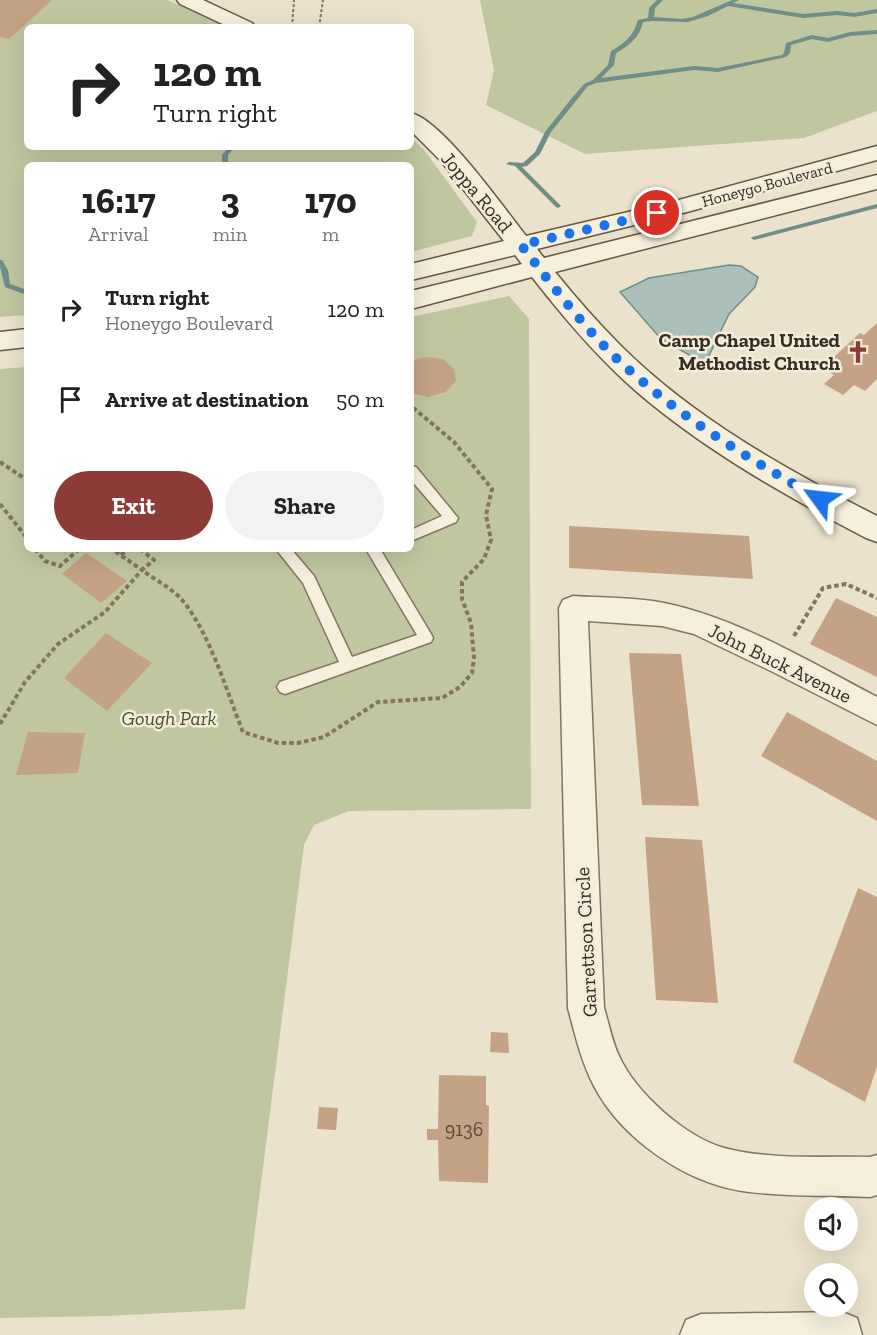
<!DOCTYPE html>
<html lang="en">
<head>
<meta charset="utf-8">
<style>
  :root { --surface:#fff; --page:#f2f2f2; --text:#222; --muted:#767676; --accent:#8d3b37 }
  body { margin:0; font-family:"Zilla Slab",serif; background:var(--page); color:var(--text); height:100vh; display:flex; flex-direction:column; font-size:22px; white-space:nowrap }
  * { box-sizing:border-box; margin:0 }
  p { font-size:20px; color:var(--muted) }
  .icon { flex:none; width:33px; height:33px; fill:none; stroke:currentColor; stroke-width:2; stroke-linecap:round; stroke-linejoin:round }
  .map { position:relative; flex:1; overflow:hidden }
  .details { position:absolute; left:24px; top:162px; width:390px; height:390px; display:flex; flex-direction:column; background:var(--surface); border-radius:9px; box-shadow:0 6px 24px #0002 }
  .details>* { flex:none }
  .guide { position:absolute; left:24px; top:24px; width:390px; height:126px; border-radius:9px; box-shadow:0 6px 24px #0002; background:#fff; color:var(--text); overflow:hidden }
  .controls { position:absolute; left:804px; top:1197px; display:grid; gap:12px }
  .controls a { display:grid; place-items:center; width:54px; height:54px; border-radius:50%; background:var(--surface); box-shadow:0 6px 24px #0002; font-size:30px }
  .pin { position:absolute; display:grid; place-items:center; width:51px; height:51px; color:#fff; margin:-26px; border:3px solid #fff; border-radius:50%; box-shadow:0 2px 6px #0007 }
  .me { position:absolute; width:66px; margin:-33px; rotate:300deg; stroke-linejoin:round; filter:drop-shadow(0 0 4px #0008) }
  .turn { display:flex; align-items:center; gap:21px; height:126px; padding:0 30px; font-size:27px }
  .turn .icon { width:78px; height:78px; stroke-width:2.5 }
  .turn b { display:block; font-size:42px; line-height:51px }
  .eta { display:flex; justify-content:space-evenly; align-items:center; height:102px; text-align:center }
  .eta b { font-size:36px; font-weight:800; line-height:42px }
  .button { display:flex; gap:12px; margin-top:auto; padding:12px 30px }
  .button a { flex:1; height:69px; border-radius:36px; background:var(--accent); color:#fff; font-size:24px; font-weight:800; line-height:69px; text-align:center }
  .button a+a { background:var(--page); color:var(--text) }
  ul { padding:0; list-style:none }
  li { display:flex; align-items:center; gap:18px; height:90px; padding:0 30px }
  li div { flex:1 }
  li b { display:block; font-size:22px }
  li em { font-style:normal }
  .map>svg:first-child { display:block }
  .green { fill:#c0c79f }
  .water { fill:#aabfba; stroke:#718d87; stroke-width:1.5 }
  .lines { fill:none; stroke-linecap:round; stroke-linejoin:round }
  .stream { fill:#718d87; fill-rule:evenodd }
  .building { fill:#c4a284 }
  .lane-casing { stroke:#857560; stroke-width:3 }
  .street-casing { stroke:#857560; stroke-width:3 }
  .secondary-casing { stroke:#675743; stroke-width:3 }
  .path-far1 { stroke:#857560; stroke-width:2; stroke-dasharray:3 2; stroke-linecap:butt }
  .path { stroke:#857560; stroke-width:4; stroke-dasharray:4.5 3; stroke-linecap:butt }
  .lane { fill:#f5efdc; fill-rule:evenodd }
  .street { fill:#f5efdc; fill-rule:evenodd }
  .secondary { fill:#f5efdc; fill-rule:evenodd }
  .route { stroke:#1a73e8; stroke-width:10; stroke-dasharray:0 18 }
  .labels { text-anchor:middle; stroke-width:5; stroke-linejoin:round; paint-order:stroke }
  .far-street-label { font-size:16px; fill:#372d22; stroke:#f2ecd9 }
  .street-label { font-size:20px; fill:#372d22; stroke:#f2ecd9 }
  .poi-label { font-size:20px; font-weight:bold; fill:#372d22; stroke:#f2ecd9; text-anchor:end }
  .park-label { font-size:20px; font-style:italic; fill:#45512b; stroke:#f2ecd9 }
  .near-number-label { font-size:20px; fill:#5a4a3a }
</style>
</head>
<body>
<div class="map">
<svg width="877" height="1335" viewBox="0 0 877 1335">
  <rect width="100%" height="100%" fill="#eae2ca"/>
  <path class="green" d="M0,0H167L234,27H27V147H411V137L424,150L477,222L472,236L411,252V165H27V315L0,317Z
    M480,0H877V111L804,138L585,154L486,105L494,70Z
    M509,296L529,319L531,809L349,811L314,825L304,845L245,1309L107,1316L0,1318V369L27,367V549H411V317Z"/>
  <path class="water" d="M729,265L741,266L758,277L755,287L729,314L705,364L661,339L620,292L649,278Z"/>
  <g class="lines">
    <path class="stream" d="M657,0H663L655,8L654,17L682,19L693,17L732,0H739L733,3L803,14L837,11L854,13L877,9V13L854,17L837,15L803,18L728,6L708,16L688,22L652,21L643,22C640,37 629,46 616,53L614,65L601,78L694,66L718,68L782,55L784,53L786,43L812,35L828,38L850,32L877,30V34L850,36L828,42L812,39L791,45L790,53L786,57L718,72L694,70L596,83L588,86L551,132L540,154L527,166L522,167L561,206L558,208L556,207L515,166L506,164L509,162L523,163L535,152L545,132L571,99L584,84L593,80L608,65L611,51C625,43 634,35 638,20L648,18L649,8Z
      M229,147H235L228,155V165H222V155Z
      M877,204V208L754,240L751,238L752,237Z
      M0,260H2L8,270L10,284L27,290V295L5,287L0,267Z"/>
  </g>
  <path class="building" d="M0,0H52L9,39L0,37Z
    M877,323V379L865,391L854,385L843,395L824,384L834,375L822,368L860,333L864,335Z
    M425,357L443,359L454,369L456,381L446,392L428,397L411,393V361Z
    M569,526L749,536L753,579L569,568Z
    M86,553L127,581L101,603L62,574Z
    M836,598L877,617V677L810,644Z
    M106,633L152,663L107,711L64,678Z
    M629,653L681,654L699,806L642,805Z
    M787,712L877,761V821L761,756Z
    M28,732L85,733L78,773L16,775Z
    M645,837L702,840L718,1003L656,1000Z
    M858,888L877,897V1067L865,1102L793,1062Z
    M491,1032L508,1033L509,1053L490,1052Z
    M439,1075L486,1076V1105L489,1106L488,1183L439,1181L438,1140H427V1129H438Z
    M319,1107L338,1108L336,1130L317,1129Z"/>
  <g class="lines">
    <g class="lane-casing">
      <path id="lane" d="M411,466L416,467L458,518L456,522L411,541V530L442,516L411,480Z
        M276,549H291L314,576L352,657L417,635L366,549H380L431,634L433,638L431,642L285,694L280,692L277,687L280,682L339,662L303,583Z"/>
    </g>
    <g class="street-casing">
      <path id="street" d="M573,596C603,598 635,597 664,603C738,618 810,662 877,697V725L771,671L694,634L662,626L588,621L604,1008C609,1024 612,1041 619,1056C635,1092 685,1137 724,1148C770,1160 822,1156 870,1157L877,1155V1195L870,1197C828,1195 784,1197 742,1191C684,1182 621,1138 594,1086C581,1061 575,1034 568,1008L559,608L563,600Z
        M842,1312L857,1318L862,1335H680L686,1320L701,1314Z"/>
    </g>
    <g class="secondary-casing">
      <path id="secondary" d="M177,0H203L252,23L255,27H229L180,4Z
        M411,113C443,121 504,208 526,236L675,201L877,146V160L687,212L537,249L544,258L877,175V189L555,272C576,298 598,323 622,347C695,419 787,470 877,516V542L866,538C786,496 706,451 637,392C598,358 564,318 532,277L411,309V291L522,264L515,255L411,280V264L504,241L441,161L411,131Z
        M27,329V347L0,350V332Z"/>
    </g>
    <path class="path-far1" d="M292,27L294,0
      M319,27L323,0"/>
    <path class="path" d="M0,462L27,480
      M0,504L27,538
      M35,549L45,561L60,566L79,549
      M140,549L154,560L142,570C155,580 172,588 183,601C211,636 226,690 243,732L278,743H298L324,737L378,702L442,698L460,687L472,673L474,658L471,623L462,599V582L484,559L491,540L486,515L492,489L454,442L411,406
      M121,555L127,549
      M794,636L823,588L846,584L877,598
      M0,724L25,682L58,644L105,612L142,570L112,549"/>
    <use href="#lane" class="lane"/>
    <use href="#street" class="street"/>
    <use href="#secondary" class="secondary"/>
  </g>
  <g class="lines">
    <path class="route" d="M657,213L521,245C551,283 580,323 615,357C676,415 747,458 820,499"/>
  </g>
  <defs>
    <g id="church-bare" transform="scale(1.8)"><path d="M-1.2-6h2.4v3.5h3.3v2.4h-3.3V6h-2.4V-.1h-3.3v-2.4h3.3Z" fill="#8d3b37" stroke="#f2ecd9" stroke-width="2.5" paint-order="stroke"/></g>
  </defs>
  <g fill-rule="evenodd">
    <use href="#church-bare" x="858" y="352"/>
  </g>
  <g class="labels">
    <g class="far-street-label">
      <text transform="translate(767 184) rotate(-15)" y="6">Honeygo Boulevard</text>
    </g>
    <g class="street-label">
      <text transform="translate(477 192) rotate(50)" y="7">Joppa Road</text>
      <text transform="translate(780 663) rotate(26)" y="7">John Buck Avenue</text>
      <text transform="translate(586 942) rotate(-93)" y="7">Garrettson Circle</text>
    </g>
    <g class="poi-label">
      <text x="840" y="347">Camp Chapel United<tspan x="840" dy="23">Methodist Church</tspan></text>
    </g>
    <g class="park-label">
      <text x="169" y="725">Gough Park</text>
    </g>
    <g class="near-number-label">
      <text x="464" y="1136">9136</text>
    </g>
  </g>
</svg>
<div class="controls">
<a><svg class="icon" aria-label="sound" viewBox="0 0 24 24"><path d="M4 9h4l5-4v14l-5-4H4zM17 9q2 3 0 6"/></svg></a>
<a><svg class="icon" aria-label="search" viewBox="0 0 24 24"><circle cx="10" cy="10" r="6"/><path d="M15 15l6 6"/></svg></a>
</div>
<div class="pin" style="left:657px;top:213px;background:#d93025"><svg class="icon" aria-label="arrive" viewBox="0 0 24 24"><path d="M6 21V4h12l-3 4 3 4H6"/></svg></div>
<svg class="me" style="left:820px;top:499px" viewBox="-20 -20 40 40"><path d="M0-17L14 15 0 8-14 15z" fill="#1a73e8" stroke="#fff" stroke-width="4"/></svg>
<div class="guide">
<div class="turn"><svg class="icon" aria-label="right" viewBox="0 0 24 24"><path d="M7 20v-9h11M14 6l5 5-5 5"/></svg><div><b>120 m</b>Turn right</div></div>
</div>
<section class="details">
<div class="eta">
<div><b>16:17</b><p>Arrival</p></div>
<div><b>3</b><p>min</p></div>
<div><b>170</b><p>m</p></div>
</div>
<ul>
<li><svg class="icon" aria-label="right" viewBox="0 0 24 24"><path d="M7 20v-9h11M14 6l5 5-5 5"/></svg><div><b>Turn right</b><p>Honeygo Boulevard</p></div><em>120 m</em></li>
<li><svg class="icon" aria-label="arrive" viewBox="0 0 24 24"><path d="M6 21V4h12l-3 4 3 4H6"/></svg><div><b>Arrive at destination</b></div><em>50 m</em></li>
</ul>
<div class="button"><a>Exit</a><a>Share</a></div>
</section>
</div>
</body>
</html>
